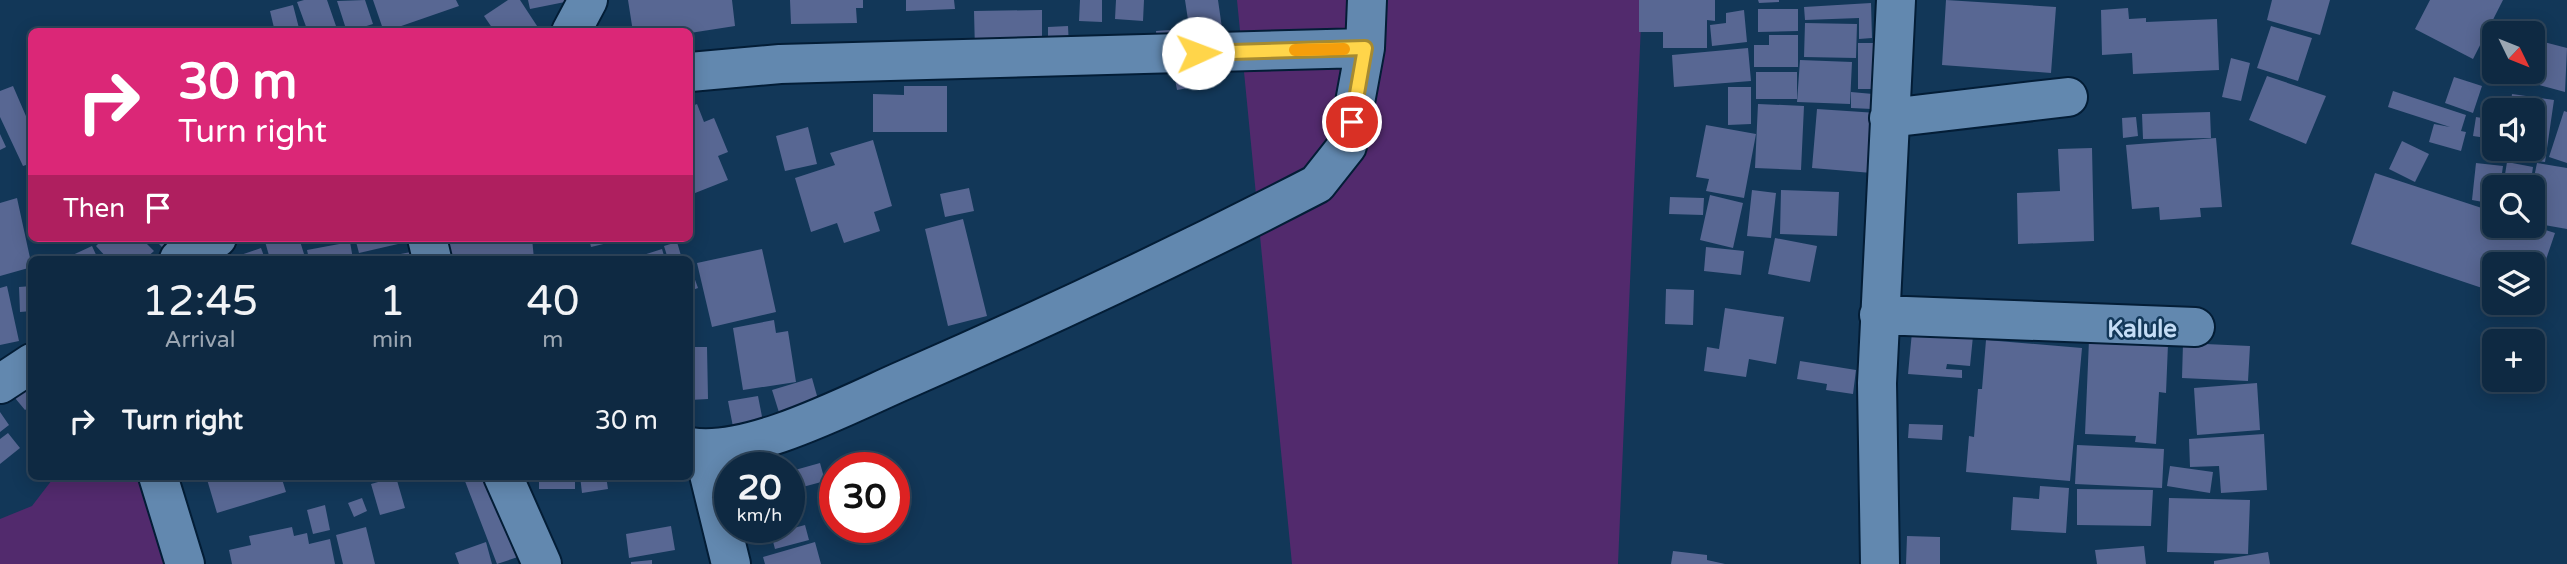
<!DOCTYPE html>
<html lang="en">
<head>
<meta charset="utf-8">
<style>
  :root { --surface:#0e2942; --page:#1c354d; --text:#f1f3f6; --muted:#9ba6b2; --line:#2e455b }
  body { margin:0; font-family:"Varela Round",sans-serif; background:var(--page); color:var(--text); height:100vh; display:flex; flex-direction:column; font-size:26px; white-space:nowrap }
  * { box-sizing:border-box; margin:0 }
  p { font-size:23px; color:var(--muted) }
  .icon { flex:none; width:38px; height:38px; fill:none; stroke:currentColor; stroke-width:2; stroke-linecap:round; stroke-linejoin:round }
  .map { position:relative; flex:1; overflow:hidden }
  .sheet { position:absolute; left:28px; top:256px; width:665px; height:224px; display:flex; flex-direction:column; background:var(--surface); border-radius:10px; box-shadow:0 4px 18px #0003,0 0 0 2px var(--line) }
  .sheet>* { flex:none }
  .hud { position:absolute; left:28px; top:28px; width:665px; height:214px; border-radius:10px; box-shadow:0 4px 18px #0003,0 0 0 2px var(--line); background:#db2777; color:#fff; overflow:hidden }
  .needle { width:46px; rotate:133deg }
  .fabs { position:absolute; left:2482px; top:21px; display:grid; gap:14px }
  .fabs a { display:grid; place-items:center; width:63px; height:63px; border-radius:10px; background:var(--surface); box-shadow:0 4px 18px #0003,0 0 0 2px var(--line); font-size:35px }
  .speed { position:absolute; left:714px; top:452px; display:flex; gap:14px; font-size:35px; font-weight:700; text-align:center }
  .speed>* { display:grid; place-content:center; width:91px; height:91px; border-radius:50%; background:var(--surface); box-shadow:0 4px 18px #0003,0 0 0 2px var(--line); line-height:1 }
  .speed small { font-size:18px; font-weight:400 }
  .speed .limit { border:10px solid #d22; background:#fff; color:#111 }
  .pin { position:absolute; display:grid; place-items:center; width:60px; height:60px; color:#fff; margin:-30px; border:4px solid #fff; border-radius:50%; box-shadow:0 2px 7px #0007 }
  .me { position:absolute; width:77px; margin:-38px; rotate:88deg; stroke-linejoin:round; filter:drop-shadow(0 0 5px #0008) }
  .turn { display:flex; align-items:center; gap:24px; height:147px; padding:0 35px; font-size:32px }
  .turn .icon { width:91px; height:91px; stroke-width:2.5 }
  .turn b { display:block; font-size:49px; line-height:60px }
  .then { display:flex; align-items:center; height:66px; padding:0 35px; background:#0003; gap:14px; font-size:26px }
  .eta { display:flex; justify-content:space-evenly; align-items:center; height:119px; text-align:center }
  .eta b { font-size:42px; font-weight:600; line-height:49px }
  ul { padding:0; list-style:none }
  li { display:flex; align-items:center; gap:21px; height:91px; padding:0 35px }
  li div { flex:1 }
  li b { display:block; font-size:26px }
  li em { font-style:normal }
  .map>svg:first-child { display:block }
  .green { fill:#522a6d }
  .building { fill:#586793 }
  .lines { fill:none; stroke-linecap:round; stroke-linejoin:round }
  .street-casing { stroke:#031d36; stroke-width:42 }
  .street { stroke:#6288af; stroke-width:38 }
  .route-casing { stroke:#a68a30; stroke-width:18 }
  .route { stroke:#ffd54a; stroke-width:12 }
  .slow { stroke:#f59e0b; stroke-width:12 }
  .labels { text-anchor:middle; stroke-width:5; stroke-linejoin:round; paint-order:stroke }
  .quarter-label { font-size:24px; font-weight:bold; fill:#c5ddf6; stroke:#123758 }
</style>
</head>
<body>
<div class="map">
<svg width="2567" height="564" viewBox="0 0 2567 564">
  <rect width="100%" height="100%" fill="#123758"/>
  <path class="green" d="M1237,0H1642L1618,564H1292Z
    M55,476H143L173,564H0V519L32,506Z"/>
  <path class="building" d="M304,0H327L336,26L320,32H308L297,2Z
    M365,0L373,24L347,32L337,1Z
    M373,0H456L459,6L384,32Z
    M508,0H520L541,32H495L484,16Z
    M528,0H570V1L530,9Z
    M628,0H732L735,26L690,33L633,32Z
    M790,0H863V8H856L857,23L791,24Z
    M906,0H954L955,9L906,11Z
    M1080,0H1102V22L1079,21Z
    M1116,0H1144L1143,21L1115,19Z
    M1185,0H1218L1223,35L1191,40Z
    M1639,0H1715V21L1707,20V48H1663V32H1639Z
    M1758,0H1779V2L1759,3Z
    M1946,0L2056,7L2051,73L1942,65Z
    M2272,0H2330L2320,35L2267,20Z
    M2430,0H2503L2473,59L2415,29Z
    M1871,3L1872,38L1859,39V18L1805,20L1804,7Z
    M293,5L300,32H275L270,11Z
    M2128,8L2129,19L2146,18V22L2217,19L2219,70L2133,74L2132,53L2102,55L2101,10Z
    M1758,9H1798V31L1758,32Z
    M1042,10V50L975,51L974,11Z
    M1744,10L1747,42L1712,46L1710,25L1726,23V13Z
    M1805,23L1857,24L1856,58L1804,57Z
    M1068,26L1069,47H1048V27Z
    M2271,26L2312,38L2298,81L2257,68Z
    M1183,29L1184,46L1157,48L1156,31Z
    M1769,35H1798V67H1754V45H1769Z
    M2532,39L2567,48L2565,92L2509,77L2511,72H2532Z
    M1858,43H1877V89H1858Z
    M1748,48L1751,81L1674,87L1672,55Z
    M2231,58L2250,63L2241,101L2222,97Z
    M1800,60L1852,62L1850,104L1797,102Z
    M1202,69L1204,85L1177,90L1174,74Z
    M1756,72H1797V99H1756Z
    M2267,76L2326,96L2306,144L2249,120Z
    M2454,77L2482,86L2473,113L2445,103Z
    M13,86L32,130V163L23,166L0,117V91Z
    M904,86H947V132H873V94L904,95Z
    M1728,87H1751V124L1728,125Z
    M2393,91L2466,115L2461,131L2466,132L2461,151L2429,142L2434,124L2450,127L2388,107Z
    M1851,92L1873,94L1872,109L1851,108Z
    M2512,94L2554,100L2545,162L2502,155L2503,149H2532V110H2510Z
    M697,104L704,122L714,118L728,152L718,156L728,180L690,195V107Z
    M1758,104L1804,106L1801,170L1755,168Z
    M1817,109L1877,113L1872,173L1812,168Z
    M2564,111L2567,112V163L2549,157Z
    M2210,112L2211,138L2143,139L2142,114Z
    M2136,117L2138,136L2123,138L2122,118Z
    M2476,117L2494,120L2493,139L2473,136Z
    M1706,125L1756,134L1744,198L1706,191L1709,179L1696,177Z
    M808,127L817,164L785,171L776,136Z
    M0,134L6,147L0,150Z
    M2216,138L2222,207L2200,208L2201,217L2160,220L2159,207L2132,209L2126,145Z
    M873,140L892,206L874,212L880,231L844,243L837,223L811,232L795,178L835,165L830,153Z
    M2402,141L2429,154L2415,182L2389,169Z
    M2092,148L2094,241L2018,244L2017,193L2060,191L2058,149Z
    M2507,162L2533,167L2530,187H2503Z
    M2476,163L2503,166L2500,187H2494V204L2472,200Z
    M2537,163L2567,168V229L2532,223V187Z
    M2375,173L2494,212V226H2533L2555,233L2533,298L2532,264H2494V292L2351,244Z
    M969,188L974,211L945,217L940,194Z
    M1752,190L1776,193L1771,238L1747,236Z
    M1781,190L1839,192L1837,236L1780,234Z
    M1710,195L1743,203L1733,248L1700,240Z
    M1670,197L1704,198L1703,215L1669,214Z
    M17,198L32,267L0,276V203Z
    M963,219L987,316L948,326L925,229Z
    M104,238H141L154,251L145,259H108L96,246Z
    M153,238H175L164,249Z
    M264,238H299L304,254L270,259Z
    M355,238H411V241L359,253Z
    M448,238H532L534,259H450Z
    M589,238H624V239L591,247Z
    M1775,238L1817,246L1810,282L1768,274Z
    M350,242L353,259H309L307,250Z
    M677,242L682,259H668L664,246Z
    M92,246L98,259H64Z
    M1706,247L1744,251L1741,275L1704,271Z
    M261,248L265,259H229Z
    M662,249L665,259H634V258Z
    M762,249L776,312L712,327L697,263Z
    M416,251L417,259H381L380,258Z
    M690,266L698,288L690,291Z
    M7,286L19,341L0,345V288Z
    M32,286V311L20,312L19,287Z
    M1666,289L1694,290L1693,325L1665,324Z
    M1725,308L1784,317L1776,364L1749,359L1746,377L1704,371L1707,347L1719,349Z
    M774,320L776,333L788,331L796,382L743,390L733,328Z
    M1912,332L1973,336L1970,366L1947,364L1946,369L1962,370V378L1908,374Z
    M1986,340L2082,348L2070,481L1966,472L1969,436L1974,437L1978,389H1982Z
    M2089,340L2168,344L2166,393L2159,392L2156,444L2135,442L2136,436L2085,434Z
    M2183,343L2250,346L2248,381L2182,378Z
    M690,347H707L708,399L690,400Z
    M1800,361L1856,370L1853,394L1826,390L1827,384L1797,379Z
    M812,378L821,410L782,422L772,390Z
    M2257,383L2260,430L2197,435L2194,388Z
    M29,386L32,405L25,410L15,398Z
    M758,396L764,427L734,432L728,401Z
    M0,412L9,425L0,432Z
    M1909,424L1943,425L1942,440L1908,438Z
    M8,433L20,448L0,464V439Z
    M2264,434L2267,490L2221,493L2219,466L2190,467L2189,439Z
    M2077,445L2164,449L2162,488L2075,484Z
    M820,463L825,481L799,488L795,470Z
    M2170,466L2213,472L2210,493L2167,486Z
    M206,476H281L286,492L217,513Z
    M463,476H494L524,555L497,564Z
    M539,476H575V489H539Z
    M580,476H606L608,489L582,493Z
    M654,476H666V481H655Z
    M396,477L405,508L380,515L371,484Z
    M2040,486L2069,488L2066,533L2011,530L2013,497L2039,499Z
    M2077,489L2153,490L2151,526L2077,525Z
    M362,498L367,511L354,517L348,503Z
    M2169,498L2250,500L2248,554L2167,552Z
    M325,505L330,530L313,534L307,510Z
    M805,525L809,540L775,549L771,534Z
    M671,526L675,550L629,558L626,534Z
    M292,527L294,536L307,533L309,544L330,539L335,564H232L229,550L251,545L249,536Z
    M366,527L375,564H343L336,535Z
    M1907,536L1940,537V564H1906Z
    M486,542L492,564H459L455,553Z
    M815,542L821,564H765L763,557Z
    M2144,546L2146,564H2097L2095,550Z
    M1673,551L1707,555V560L1725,564H1671Z
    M2268,552L2270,564H2214V561Z
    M652,560V564H631V562Z"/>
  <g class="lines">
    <g class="street-casing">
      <path id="street" d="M571,32L588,0
        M690,72L780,64L1365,48
        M1889,118L2068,97
        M427,238L432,259
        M179,259L217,238
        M1879,315L2195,327
        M0,384L32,363
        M690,447C749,457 849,404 904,380C1044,319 1182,254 1317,184L1347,146L1365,48L1367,0
        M703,450L731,564
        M158,476L185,564
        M503,476L542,564
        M1880,564L1877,383L1896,0"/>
    </g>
    <use href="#street" class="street"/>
  </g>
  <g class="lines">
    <g class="route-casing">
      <path id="route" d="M1198,53L1365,48L1352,122"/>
    </g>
    <use href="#route" class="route"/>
    <path class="slow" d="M1295,50L1344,49"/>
  </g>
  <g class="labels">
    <g class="quarter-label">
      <text x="2142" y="337">Kalule</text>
    </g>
  </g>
</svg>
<div class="fabs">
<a><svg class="needle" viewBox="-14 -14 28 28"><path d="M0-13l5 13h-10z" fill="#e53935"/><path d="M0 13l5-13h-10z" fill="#9ba6b2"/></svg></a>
<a><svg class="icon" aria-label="sound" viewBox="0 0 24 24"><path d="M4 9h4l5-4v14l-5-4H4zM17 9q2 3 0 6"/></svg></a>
<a><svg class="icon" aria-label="search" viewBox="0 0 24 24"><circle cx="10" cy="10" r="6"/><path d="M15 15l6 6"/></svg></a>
<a><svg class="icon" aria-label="layers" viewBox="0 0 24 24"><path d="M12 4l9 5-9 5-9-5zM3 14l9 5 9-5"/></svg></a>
<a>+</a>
</div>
<div class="speed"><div>20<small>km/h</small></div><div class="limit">30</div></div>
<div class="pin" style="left:1352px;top:122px;background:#d93025"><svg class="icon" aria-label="arrive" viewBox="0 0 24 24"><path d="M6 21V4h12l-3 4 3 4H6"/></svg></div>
<svg class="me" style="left:1198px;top:53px" viewBox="-20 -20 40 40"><circle r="19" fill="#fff"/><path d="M0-13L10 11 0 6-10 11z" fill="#ffd54a"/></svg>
<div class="hud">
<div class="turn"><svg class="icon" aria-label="right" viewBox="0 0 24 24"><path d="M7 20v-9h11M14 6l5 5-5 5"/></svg><div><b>30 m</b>Turn right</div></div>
<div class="then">Then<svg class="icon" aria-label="arrive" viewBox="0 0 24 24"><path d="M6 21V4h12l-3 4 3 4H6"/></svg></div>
</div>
<section class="sheet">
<div class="eta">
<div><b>12:45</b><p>Arrival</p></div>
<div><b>1</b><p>min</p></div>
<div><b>40</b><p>m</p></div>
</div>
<ul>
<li><svg class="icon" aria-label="right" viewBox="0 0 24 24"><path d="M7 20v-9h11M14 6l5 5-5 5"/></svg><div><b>Turn right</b></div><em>30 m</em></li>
</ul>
</section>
</div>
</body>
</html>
